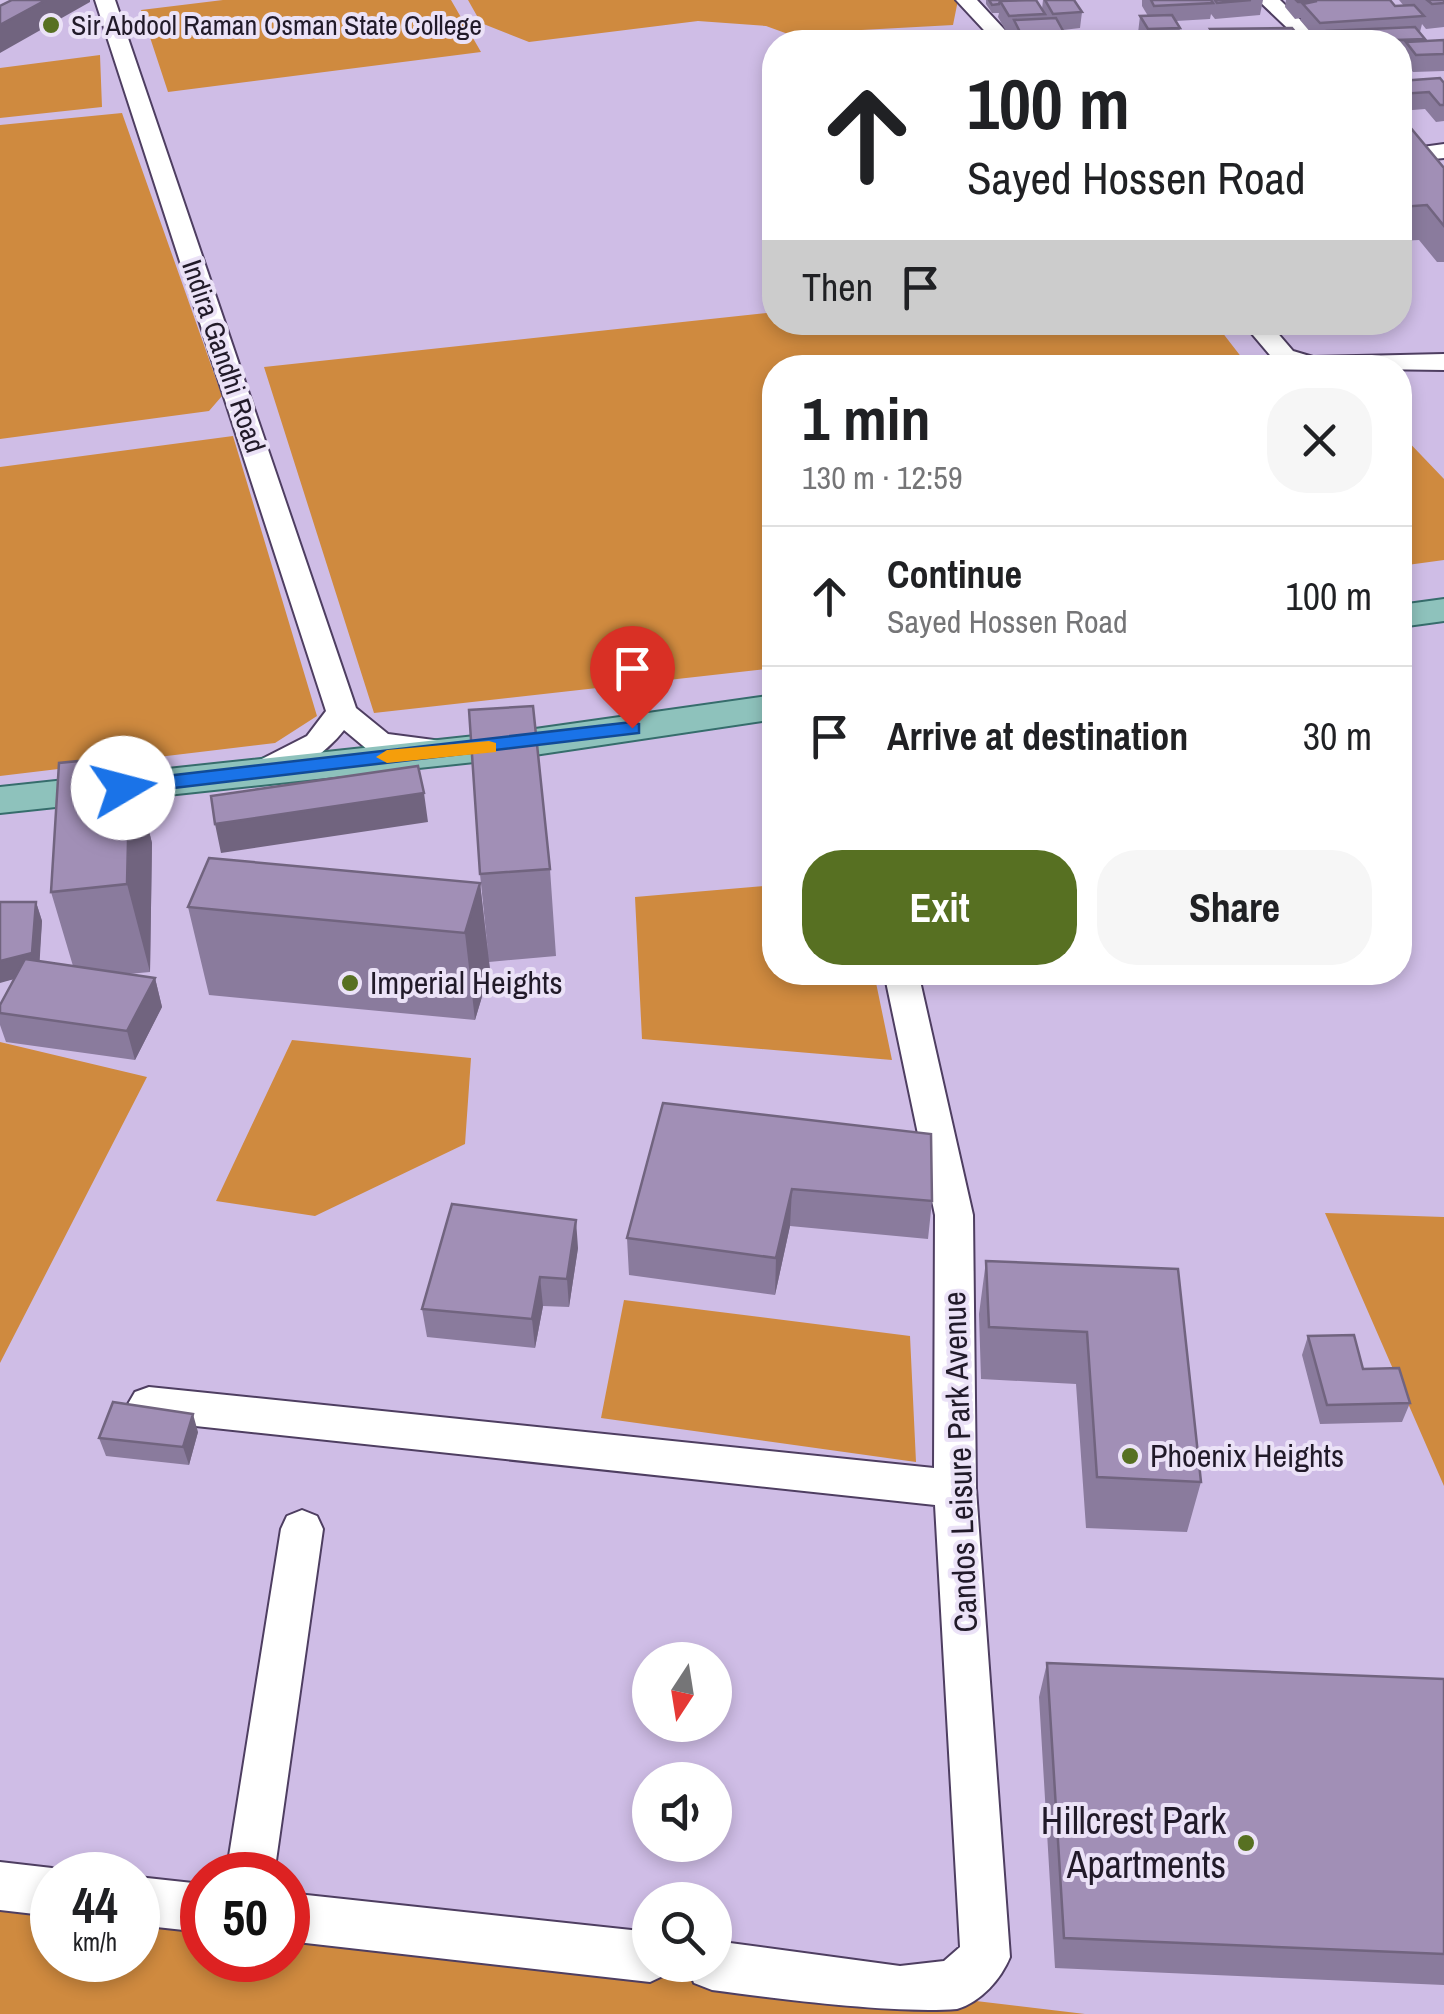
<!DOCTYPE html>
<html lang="en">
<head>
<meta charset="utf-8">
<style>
  :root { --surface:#fff; --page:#f6f6f6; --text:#202124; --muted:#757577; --line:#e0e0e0; --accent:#577022 }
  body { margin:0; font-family:"Archivo Narrow",sans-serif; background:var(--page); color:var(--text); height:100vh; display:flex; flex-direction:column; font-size:38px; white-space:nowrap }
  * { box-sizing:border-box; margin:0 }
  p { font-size:32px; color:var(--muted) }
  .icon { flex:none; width:55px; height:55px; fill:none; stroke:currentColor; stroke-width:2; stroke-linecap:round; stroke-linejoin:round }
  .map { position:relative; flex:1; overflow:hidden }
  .sheet { position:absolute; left:762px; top:355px; width:650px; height:630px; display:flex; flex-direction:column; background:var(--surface); border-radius:40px; box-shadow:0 5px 15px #0003 }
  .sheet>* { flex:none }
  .top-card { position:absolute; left:762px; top:30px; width:650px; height:305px; border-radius:40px; box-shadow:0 5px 15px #0003; background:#fff; color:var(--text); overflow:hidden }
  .needle { width:65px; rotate:192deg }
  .fabs { position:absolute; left:632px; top:1642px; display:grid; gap:20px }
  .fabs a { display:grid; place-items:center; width:100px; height:100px; border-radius:50%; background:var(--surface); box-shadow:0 5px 15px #0003; font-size:50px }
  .speed { position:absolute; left:30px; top:1852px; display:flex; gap:20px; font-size:50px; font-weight:700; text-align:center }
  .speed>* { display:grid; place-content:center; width:130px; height:130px; border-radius:50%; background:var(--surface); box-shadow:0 5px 15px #0003; line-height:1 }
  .speed small { font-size:25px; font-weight:400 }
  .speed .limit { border:15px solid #d22; background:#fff; color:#111 }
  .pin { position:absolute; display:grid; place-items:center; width:85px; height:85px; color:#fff; margin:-102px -42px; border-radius:50% 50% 50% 0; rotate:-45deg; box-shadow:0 0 10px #0007 }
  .pin .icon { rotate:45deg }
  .me { position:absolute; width:110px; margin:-55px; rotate:82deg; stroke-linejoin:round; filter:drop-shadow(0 0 8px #0008) }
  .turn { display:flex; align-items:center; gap:35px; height:210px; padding:0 40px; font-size:45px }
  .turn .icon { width:130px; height:130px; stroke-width:2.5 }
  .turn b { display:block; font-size:70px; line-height:85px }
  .then { display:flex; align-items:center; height:95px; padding:0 40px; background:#0003; gap:20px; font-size:38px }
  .round { display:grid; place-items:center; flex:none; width:105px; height:105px; border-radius:40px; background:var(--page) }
  .headline { display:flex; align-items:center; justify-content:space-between; height:170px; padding:0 40px }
  h1 { font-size:60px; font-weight:700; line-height:75px }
  .primary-button { display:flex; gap:20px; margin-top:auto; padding:20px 40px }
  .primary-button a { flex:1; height:115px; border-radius:40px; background:var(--accent); color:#fff; font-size:40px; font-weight:700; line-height:115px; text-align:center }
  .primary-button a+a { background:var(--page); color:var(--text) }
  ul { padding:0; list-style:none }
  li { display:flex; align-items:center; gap:30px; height:140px; padding:0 40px; border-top:2px solid var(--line) }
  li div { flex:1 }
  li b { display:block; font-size:38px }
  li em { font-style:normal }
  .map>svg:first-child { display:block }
  .green { fill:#cf8a3f }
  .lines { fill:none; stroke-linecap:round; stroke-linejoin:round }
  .minor-casing { stroke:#4e3e61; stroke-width:4 }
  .major-casing { stroke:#366d6c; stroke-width:4 }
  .minor { fill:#fff; fill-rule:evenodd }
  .major { fill:#8ec2bc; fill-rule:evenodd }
  .wall { fill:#8a7b9d }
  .shaded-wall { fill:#71647f }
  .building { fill:#a18fb6; stroke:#71647f; stroke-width:2.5 }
  .route { fill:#1a73e8; stroke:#114b97; stroke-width:2.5 }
  .slow { fill:#f59e0b }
  .poi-dot { fill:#577022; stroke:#ebe2f7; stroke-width:4 }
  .labels { text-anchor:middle; stroke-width:8; stroke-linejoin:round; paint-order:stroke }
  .far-poi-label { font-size:28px; fill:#211a29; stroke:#ebe2f7; text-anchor:start }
  .far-street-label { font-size:28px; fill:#211a29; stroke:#ebe2f7 }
  .poi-label { font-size:32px; fill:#211a29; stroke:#ebe2f7; text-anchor:start }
  .street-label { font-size:32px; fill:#211a29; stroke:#ebe2f7 }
  .near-poi-label { font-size:38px; fill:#211a29; stroke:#ebe2f7; text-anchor:end }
</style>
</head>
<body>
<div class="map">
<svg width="1444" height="2014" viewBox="0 0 1444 2014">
  <rect width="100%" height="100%" fill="#cfbde6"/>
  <path class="green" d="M223,0H451L481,52L168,92L141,10Z
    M468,0H958L953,25L788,34L766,26L698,21L529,42L481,23Z
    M100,55L102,107L0,118V68Z
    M122,113L222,396L209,411L0,439V125Z
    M775,312V322L1215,323L1249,367L775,368V668L374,713L264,367Z
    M1400,433L1444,479V560L1400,566Z
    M233,436L317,716L275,743L0,776V467Z
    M775,885V972L874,973L892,1060L642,1039L635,897Z
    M292,1040L471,1058L465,1144L315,1216L216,1201Z
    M0,1042L147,1077L0,1363Z
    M1325,1213L1444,1217V1486Z
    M624,1300L910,1336L916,1462L601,1418Z
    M0,1886L52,1892V1960H138V1901L202,1909V1960H288V1919L1085,2014H0Z"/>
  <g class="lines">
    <g class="minor-casing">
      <path id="minor" d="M95,0H115L356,708L388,734L449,742L454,749L449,756L379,753L368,750L344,730C327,752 288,783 258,775L253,768L258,761L307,736L326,711Z
        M956,0H977L1016,42H995Z
        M1258,0H1280L1323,42H1302Z
        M1444,144V158L1423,160L1412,153L1415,148Z
        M1242,322H1268L1293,351L1313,357L1444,354V370L1294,368L1275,361Z
        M884,972H918L973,1215L976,1489L1010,1957C1001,1979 981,2002 957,2009C894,2014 778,1999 712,1990L694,1983L687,1965H715V1941L900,1966L944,1961L960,1947L935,1505L149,1421L135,1416L128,1404L135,1392L149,1387L934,1468L935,1215Z
        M302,1510L317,1516L323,1529L274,1875H226L281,1529L287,1516Z
        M0,1862L52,1868L69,1875H52V1916L0,1910Z
        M138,1877L202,1884V1932L138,1925Z
        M288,1893L650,1932V1965H671L667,1974L650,1982L288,1941Z"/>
    </g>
    <g class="major-casing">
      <path id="major" d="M1444,599V621L1400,627V605Z
        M775,695V719L521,757L0,813V787L521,731Z"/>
    </g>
    <use href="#minor" class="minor"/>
    <use href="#major" class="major"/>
  </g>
  <path class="wall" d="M986,0H1036L1042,9L1043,0H1074L1082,12L1080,28L1063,30L1067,38V42H1015L1012,36V33H1007L998,17L999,13H992L986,4Z
    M1142,0H1263L1260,15L1215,19L1211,14L1210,19L1176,21L1180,28L1178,42H1144L1138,33L1140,16H1148L1142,6Z
    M1286,0H1390L1395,6H1404L1399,0H1444V27L1426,29L1422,24L1420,32L1425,39V41L1444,40V71L1413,72L1402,59L1403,57H1400V42H1326L1327,39L1317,40L1300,20L1301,18L1295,19L1285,7Z
    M1210,29L1302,40L1301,42H1207Z
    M1400,81L1444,83V121L1436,122L1425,109L1400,111Z
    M1400,115L1444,168V262H1437L1419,240L1400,241Z
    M130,756L152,843L150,972L128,974L155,978L162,1007L135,1060L6,1042L0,1025V1005L14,979L0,982V902H36L42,921L39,961L73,966L51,892Z
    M550,869L556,956L489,962L480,874Z
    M480,883L490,970L475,1020L209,995L188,907Z
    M663,1103L932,1201L928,1239L790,1226L775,1295L629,1275L627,1238Z
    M578,1248L569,1307L543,1306L535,1348L427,1337L422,1309Z
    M986,1261L1178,1269L1201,1482L1187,1532L1086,1528L1076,1384L981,1379L979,1314Z
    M1308,1336L1363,1369L1410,1403L1402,1422L1320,1424L1302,1355Z
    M198,1432L189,1465L106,1456L99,1438Z
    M1047,1663L1444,1679V1985L1055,1968L1039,1697Z"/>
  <path class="shaded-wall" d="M46,0H90V2L0,53V25Z
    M130,756L152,843L150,972L127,884Z
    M424,793L428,822L221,853L215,824Z
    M480,883L490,970L475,1020L465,933Z
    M36,902L42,921L39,972L0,983V961Z
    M155,978L162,1007L135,1060L127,1031Z
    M792,1189L790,1226L775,1295L776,1258Z
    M576,1220L578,1248L569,1307L567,1279Z
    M540,1277L543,1306L535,1348L532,1319Z
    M193,1414L198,1432L189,1465L183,1447Z"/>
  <path class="building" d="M12,0H46L0,25V6Z
    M989,0H1012L1000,1L999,4L992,5Z
    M1036,0L1045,14L1009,16L1000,1Z
    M1045,0H1074L1082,12L1053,14Z
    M1151,0H1211L1213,3L1154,6Z
    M1215,0H1251L1217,3Z
    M1296,0H1390L1395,6L1414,5L1424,16L1320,23L1303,4L1317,1L1298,2Z
    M1427,0H1444V3L1432,4Z
    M1172,15L1180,28L1148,29L1140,16Z
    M1056,18L1067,38L1024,40L1014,20Z
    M1415,27L1425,39L1337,42L1328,31Z
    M1292,28L1302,40L1283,41L1284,42H1264L1257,34L1262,42H1232L1229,38H1216L1210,29Z
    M1444,40V54L1416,55L1406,42Z
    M1440,78L1444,83V105H1440L1429,92L1400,94V81Z
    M1400,115L1444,168V226L1427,205L1400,207Z
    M533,706L550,869L480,874L469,710Z
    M130,756L127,884L51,892L59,763Z
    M418,766L424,793L215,824L211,796Z
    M209,858L480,883L465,933L188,907Z
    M0,902H36L32,953L0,961Z
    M25,959L155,978L127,1031L0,1013V1005Z
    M663,1103L931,1134L932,1201L792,1189L776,1258L627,1238Z
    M452,1204L576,1220L567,1279L540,1277L532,1319L422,1309Z
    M986,1261L1178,1269L1201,1482L1097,1477L1087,1332L989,1327Z
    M1354,1335L1363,1369L1399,1368L1410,1403L1327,1405L1308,1336Z
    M113,1402L193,1414L183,1447L99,1438Z
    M1047,1663L1444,1679V1954L1064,1938Z"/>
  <path class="route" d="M632,722L639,724V733L123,794L112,788L123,781Z"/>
  <path class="slow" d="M489,741L496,743V752L387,763L376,757L387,750Z"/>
  <g class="poi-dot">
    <circle cx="51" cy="25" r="10"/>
    <circle cx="350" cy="983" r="10"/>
    <circle cx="1130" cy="1456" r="10"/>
    <circle cx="1246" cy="1843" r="10"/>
  </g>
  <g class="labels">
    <g class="far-poi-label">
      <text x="71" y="35">Sir Abdool Raman Osman State College</text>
    </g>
    <g class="far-street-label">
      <text transform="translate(224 356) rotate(71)" y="10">Indira Gandhi Road</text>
    </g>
    <g class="poi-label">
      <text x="370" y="994">Imperial Heights</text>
      <text x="1150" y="1467">Phoenix Heights</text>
    </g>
    <g class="street-label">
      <text transform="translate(960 1462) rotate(-92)" y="11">Candos Leisure Park Avenue</text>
    </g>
    <g class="near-poi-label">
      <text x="1226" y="1834">Hillcrest Park<tspan x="1226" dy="44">Apartments</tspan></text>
    </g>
  </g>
</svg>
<div class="fabs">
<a><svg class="needle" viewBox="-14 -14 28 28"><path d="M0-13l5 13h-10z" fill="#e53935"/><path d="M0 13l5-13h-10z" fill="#757577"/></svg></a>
<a><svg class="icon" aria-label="sound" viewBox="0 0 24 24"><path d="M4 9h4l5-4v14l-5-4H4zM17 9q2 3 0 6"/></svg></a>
<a><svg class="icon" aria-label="search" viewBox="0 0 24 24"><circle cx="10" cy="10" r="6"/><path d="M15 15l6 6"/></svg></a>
</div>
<div class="speed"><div>44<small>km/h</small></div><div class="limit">50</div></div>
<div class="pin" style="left:632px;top:728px;background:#d93025"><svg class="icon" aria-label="arrive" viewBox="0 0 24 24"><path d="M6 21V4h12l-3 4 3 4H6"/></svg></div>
<svg class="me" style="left:123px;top:788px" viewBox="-20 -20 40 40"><circle r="19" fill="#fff"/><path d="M0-13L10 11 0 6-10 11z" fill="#1a73e8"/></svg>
<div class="top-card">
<div class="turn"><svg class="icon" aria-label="ahead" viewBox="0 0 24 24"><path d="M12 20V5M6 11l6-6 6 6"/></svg><div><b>100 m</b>Sayed Hossen Road</div></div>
<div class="then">Then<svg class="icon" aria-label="arrive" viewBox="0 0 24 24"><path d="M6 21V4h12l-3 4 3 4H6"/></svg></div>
</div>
<section class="sheet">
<div class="headline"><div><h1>1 min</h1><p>130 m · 12:59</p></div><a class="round"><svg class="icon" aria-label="close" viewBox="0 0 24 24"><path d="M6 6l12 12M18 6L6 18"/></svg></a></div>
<ul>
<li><svg class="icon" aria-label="ahead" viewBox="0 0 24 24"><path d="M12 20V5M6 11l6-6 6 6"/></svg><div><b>Continue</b><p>Sayed Hossen Road</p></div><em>100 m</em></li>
<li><svg class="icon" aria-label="arrive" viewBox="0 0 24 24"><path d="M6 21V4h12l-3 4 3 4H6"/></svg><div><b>Arrive at destination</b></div><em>30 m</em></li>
</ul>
<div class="primary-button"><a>Exit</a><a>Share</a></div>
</section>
</div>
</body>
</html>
